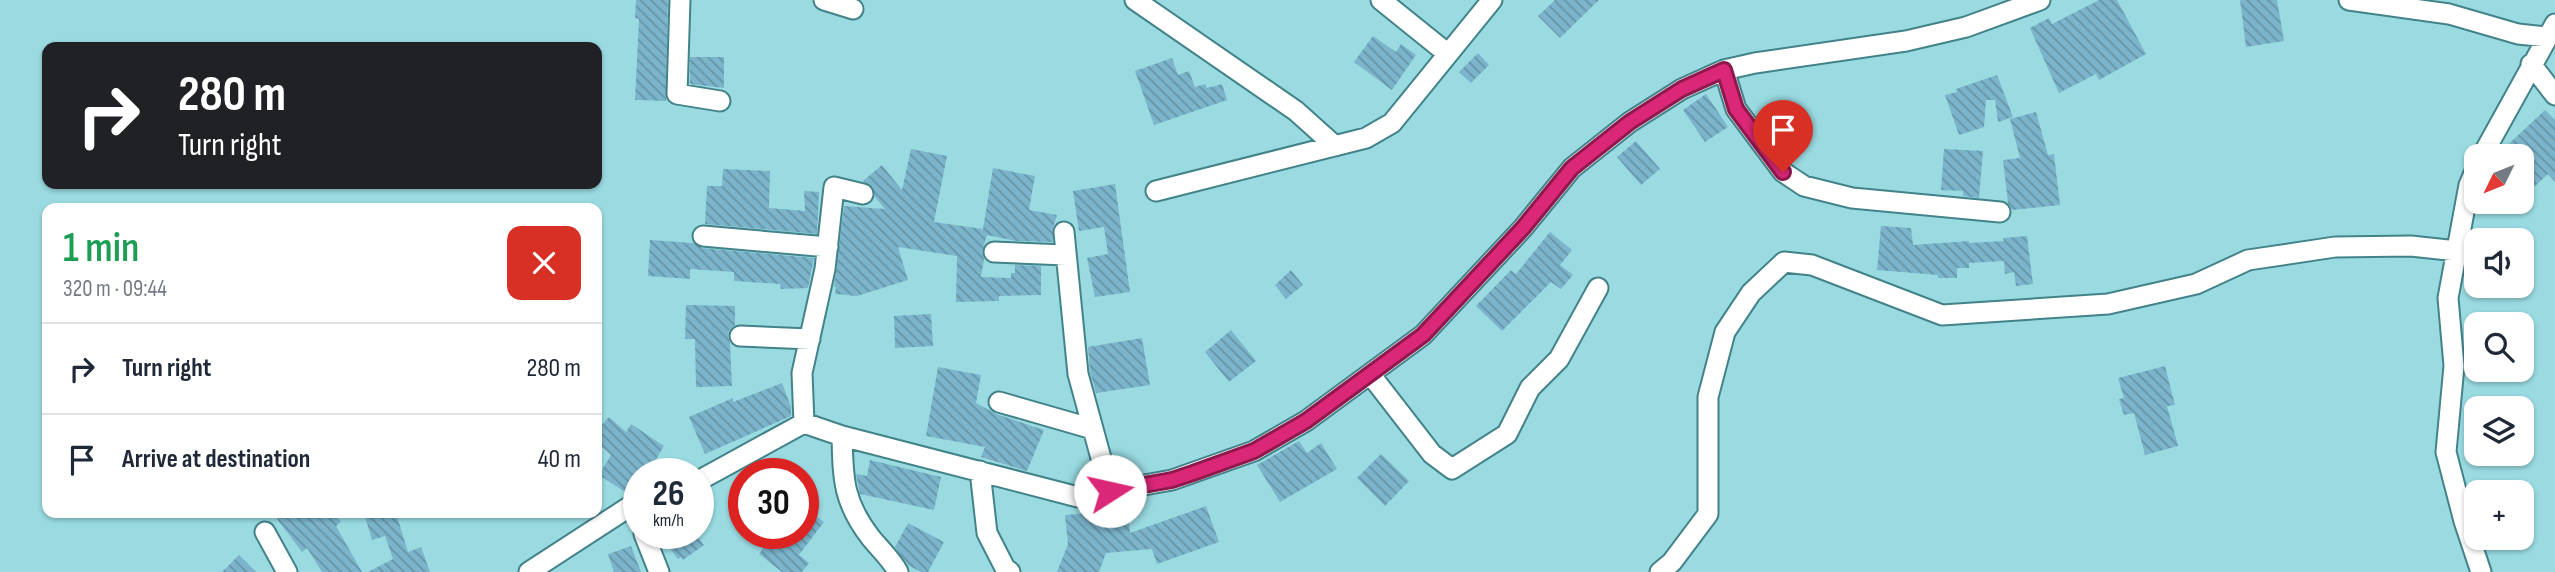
<!DOCTYPE html>
<html lang="en">
<head>
<meta charset="utf-8">
<style>
  :root { --surface:#fff; --page:#f6f6f7; --text:#1f2937; --muted:#747a83; --line:#e0e1e3 }
  body { margin:0; font-family:"Sofia Sans Condensed",sans-serif; background:var(--page); color:var(--text); height:100vh; display:flex; flex-direction:column; font-size:26px; white-space:nowrap }
  * { box-sizing:border-box; margin:0 }
  p { font-size:23px; color:var(--muted) }
  .icon { flex:none; width:38px; height:38px; fill:none; stroke:currentColor; stroke-width:2; stroke-linecap:round; stroke-linejoin:round }
  .map { position:relative; flex:1; overflow:hidden }
  .details { position:absolute; left:42px; top:203px; width:560px; height:315px; display:flex; flex-direction:column; background:var(--surface); border-radius:14px; box-shadow:0 2px 5px #0004 }
  .details>* { flex:none }
  .banner { position:absolute; left:42px; top:42px; width:560px; height:147px; border-radius:14px; box-shadow:0 2px 5px #0004; background:#202124; color:#fff; overflow:hidden }
  .needle { width:46px; rotate:227deg }
  .tools { position:absolute; left:2464px; top:144px; display:grid; gap:14px }
  .tools a { display:grid; place-items:center; width:70px; height:70px; border-radius:14px; background:var(--surface); box-shadow:0 2px 5px #0004; font-size:35px }
  .speed { position:absolute; left:623px; top:458px; display:flex; gap:14px; font-size:35px; font-weight:700; text-align:center }
  .speed>* { display:grid; place-content:center; width:91px; height:91px; border-radius:50%; background:var(--surface); box-shadow:0 2px 5px #0004; line-height:1 }
  .speed small { font-size:18px; font-weight:400 }
  .speed .limit { border:10px solid #d22; background:#fff; color:#111 }
  .pin { position:absolute; display:grid; place-items:center; width:60px; height:60px; color:#fff; margin:-72px -30px; border-radius:50% 50% 50% 0; rotate:-45deg; box-shadow:0 0 7px #0007 }
  .pin .icon { rotate:45deg }
  .me { position:absolute; width:77px; margin:-38px; rotate:80deg; stroke-linejoin:round; filter:drop-shadow(0 0 5px #0008) }
  .turn { display:flex; align-items:center; gap:24px; height:147px; padding:0 21px; font-size:32px }
  .turn .icon { width:91px; height:91px; stroke-width:2.5 }
  .turn b { display:block; font-size:49px; line-height:60px }
  .round { display:grid; place-items:center; flex:none; width:74px; height:74px; border-radius:14px; background:var(--page) }
  .headline { display:flex; align-items:center; justify-content:space-between; height:119px; padding:0 21px }
  h1 { font-size:42px; font-weight:600; line-height:52px; color:#1e9e55 }
  ul { padding:0; list-style:none }
  li { display:flex; align-items:center; gap:21px; height:91px; padding:0 21px; border-top:2px solid var(--line) }
  li div { flex:1 }
  li b { display:block; font-size:26px }
  li em { font-style:normal }
  .map>svg:first-child { display:block }
  .building { fill:url(#building-back-hatch) }
  .lines { fill:none; stroke-linecap:round; stroke-linejoin:round }
  .street-casing { stroke:#428389; stroke-width:23 }
  .street { stroke:#fff; stroke-width:19 }
  .route-casing { stroke:#8e194d; stroke-width:18 }
  .route { stroke:#db2777; stroke-width:12 }
</style>
</head>
<body>
<div class="map">
<svg width="2555" height="572" viewBox="0 0 2555 572">
  <defs>
    <pattern id="building-back-hatch" width="6" height="6" patternUnits="userSpaceOnUse" patternTransform="scale(1.75)"><rect width="6" height="6" fill="#7cb5cb"/><path d="M-1 5l2 2M0 0l6 6M5-1l2 2" fill="none" stroke="#6594a6"/></pattern>
  </defs>
  <rect width="100%" height="100%" fill="#9adbe2"/>
  <path class="building" d="M636,0H668L666,101L635,100L639,19L635,18Z
    M1555,0H1599L1560,38L1538,16Z
    M2099,0H2117L2146,54L2099,80L2096,74L2059,93L2030,28L2049,18L2052,24Z
    M2240,0H2277L2284,41L2246,47Z
    M1373,36L1396,52L1401,44L1416,55L1392,90L1354,62Z
    M1478,53L1489,65L1471,83L1459,72Z
    M690,57H724V88L690,84Z
    M1172,58L1178,75L1189,71L1195,87L1205,84L1207,88L1222,84L1227,100L1154,125L1135,71Z
    M1997,75L2013,117L1998,122L1995,100H1986L1984,127L1959,135L1945,95L1957,92L1956,89Z
    M1706,94L1728,127L1705,142L1683,110Z
    M2545,110L2555,120V182L2548,174L2522,198V156H2496Z
    M2036,112L2048,155L2054,154L2060,205L2012,210L2008,203L2003,160L2020,158L2010,119Z
    M1636,141L1660,169L1641,185L1617,157Z
    M911,149L947,156L934,222L983,229L993,168L1035,176L1029,210L1057,215L1053,228V242L1016,241L987,235L982,251L984,259L981,277L1011,278V273H1015V265L1041,266V295L999,296V301L956,302L957,256L898,247L908,280L857,296L835,294L836,287H834L844,206L885,209L875,197L872,186L863,181L882,165L902,190Z
    M1944,149L1983,151L1979,198L1963,196V191L1941,190Z
    M723,169L770,171L769,208L805,211L804,191L819,192L817,234L705,224L707,186H722Z
    M1115,184L1130,292L1095,297L1087,258L1108,254L1104,227L1079,231L1073,191Z
    M1881,226L1911,228L1913,245L1969,241V243L2004,241L2003,238L2027,236L2033,284L2016,286L2014,272L2005,274L2004,261L1969,263V268H1957V278H1938V275L1877,270Z
    M1550,232L1572,250L1560,265L1573,275L1561,289L1551,282L1502,331L1476,306L1511,270L1516,274Z
    M650,240L693,243L702,248L814,258L808,288L781,289L780,284L734,281V272L690,269V279L648,276Z
    M1291,270L1303,285L1286,299L1275,285Z
    M686,305L735,306V325L729,330L728,336L730,343L732,386L696,387L695,339H685Z
    M931,314L933,346L895,348L894,316Z
    M1231,330L1256,361L1229,382L1205,352Z
    M1142,338L1150,385L1096,393L1090,372L1088,347Z
    M2165,366L2175,405L2167,406L2178,446L2145,455L2134,413L2124,415L2119,399L2124,398L2118,378Z
    M938,367L981,375L976,403L996,414L1044,430L1027,471L981,457L985,447L926,436Z
    M782,383L791,407V416L705,454L689,417L733,398V402Z
    M609,417L626,432L631,424L664,446L653,464L669,474H639V493L628,494L599,475L611,455L597,442V430Z
    M1299,441L1307,453L1321,443L1337,469L1280,502L1257,465Z
    M1381,454L1409,481L1385,506L1357,478Z
    M870,460L941,477L934,510L860,494L856,474L867,476Z
    M1206,506L1219,542L1157,564L1152,549L1106,553L1099,572H1057L1068,544L1065,515L1128,510L1130,533Z
    M803,507L824,522L799,555L809,563L802,572H782L759,554L774,534H803Z
    M286,513H334L341,522L336,526L362,572H322L307,548L302,552L277,519Z
    M364,513H396L408,552L421,547L430,572H368L393,559L385,536L372,540Z
    M908,523L944,542L928,572H921L908,565L895,547Z
    M659,534H695L704,545L683,560L681,557L678,559Z
    M631,546L641,572H614L608,554Z
    M239,555L256,572H222Z"/>
  <g class="lines">
    <g class="street-casing">
      <path id="street" d="M680,0L677,94L720,101
        M824,0L853,9
        M1135,0L1296,111L1335,146
        M1381,0L1448,54
        M2349,0L2449,14L2518,34L2547,37
        M2531,64L2555,95
        M1724,70L1736,109L1783,172L1804,186L1852,198L2000,212
        M2482,156L2555,24
        M2476,169L2469,185L2448,298L2454,366L2446,452L2464,521L2481,572
        M1156,191L1366,138L1392,123L1492,0
        M1064,232L1078,374L1110,491
        M703,236L828,247
        M994,252L1066,255
        M740,336L810,339
        M1370,374L1432,454L1452,469L1507,434L1530,388L1559,359L1598,288
        M999,402L1093,429
        M804,423L802,373L825,269L834,187L863,194
        M842,436C843,479 843,502 871,538C880,549 892,560 898,572
        M980,471L987,533L1005,568L1010,572
        M698,481L804,423L842,436L1078,497L1172,480L1254,451L1306,421L1423,335L1523,228L1572,168L1630,122L1682,89L1724,70L1755,63L1906,41L1966,27L2040,0
        M265,532L287,572
        M644,534L659,572
        M529,572L632,505H639
        M1660,572L1672,562L1708,514V397L1725,332L1751,293L1784,262L1812,265L1942,315L2108,304L2196,284L2248,260L2335,247L2411,246L2457,251"/>
    </g>
    <use href="#street" class="street"/>
  </g>
  <g class="lines">
    <g class="route-casing">
      <path id="route" d="M1110,491L1172,480L1193,473L1254,451L1306,421L1423,335L1523,228L1572,168L1630,122L1682,89L1724,70L1736,109L1783,172"/>
    </g>
    <use href="#route" class="route"/>
  </g>
</svg>
<div class="tools">
<a><svg class="needle" viewBox="-14 -14 28 28"><path d="M0-13l5 13h-10z" fill="#e53935"/><path d="M0 13l5-13h-10z" fill="#747a83"/></svg></a>
<a><svg class="icon" aria-label="sound" viewBox="0 0 24 24"><path d="M4 9h4l5-4v14l-5-4H4zM17 9q2 3 0 6"/></svg></a>
<a><svg class="icon" aria-label="search" viewBox="0 0 24 24"><circle cx="10" cy="10" r="6"/><path d="M15 15l6 6"/></svg></a>
<a><svg class="icon" aria-label="layers" viewBox="0 0 24 24"><path d="M12 4l9 5-9 5-9-5zM3 14l9 5 9-5"/></svg></a>
<a>+</a>
</div>
<div class="speed"><div>26<small>km/h</small></div><div class="limit">30</div></div>
<div class="pin" style="left:1783px;top:172px;background:#d93025"><svg class="icon" aria-label="arrive" viewBox="0 0 24 24"><path d="M6 21V4h12l-3 4 3 4H6"/></svg></div>
<svg class="me" style="left:1110px;top:491px" viewBox="-20 -20 40 40"><circle r="19" fill="#fff"/><path d="M0-13L10 11 0 6-10 11z" fill="#db2777"/></svg>
<div class="banner">
<div class="turn"><svg class="icon" aria-label="right" viewBox="0 0 24 24"><path d="M7 20v-9h11M14 6l5 5-5 5"/></svg><div><b>280 m</b>Turn right</div></div>
</div>
<section class="details">
<div class="headline"><div><h1>1 min</h1><p>320 m · 09:44</p></div><a class="round" style="background:#d93025;color:#fff"><svg class="icon" aria-label="close" viewBox="0 0 24 24"><path d="M6 6l12 12M18 6L6 18"/></svg></a></div>
<ul>
<li><svg class="icon" aria-label="right" viewBox="0 0 24 24"><path d="M7 20v-9h11M14 6l5 5-5 5"/></svg><div><b>Turn right</b></div><em>280 m</em></li>
<li><svg class="icon" aria-label="arrive" viewBox="0 0 24 24"><path d="M6 21V4h12l-3 4 3 4H6"/></svg><div><b>Arrive at destination</b></div><em>40 m</em></li>
</ul>
</section>
</div>
</body>
</html>
